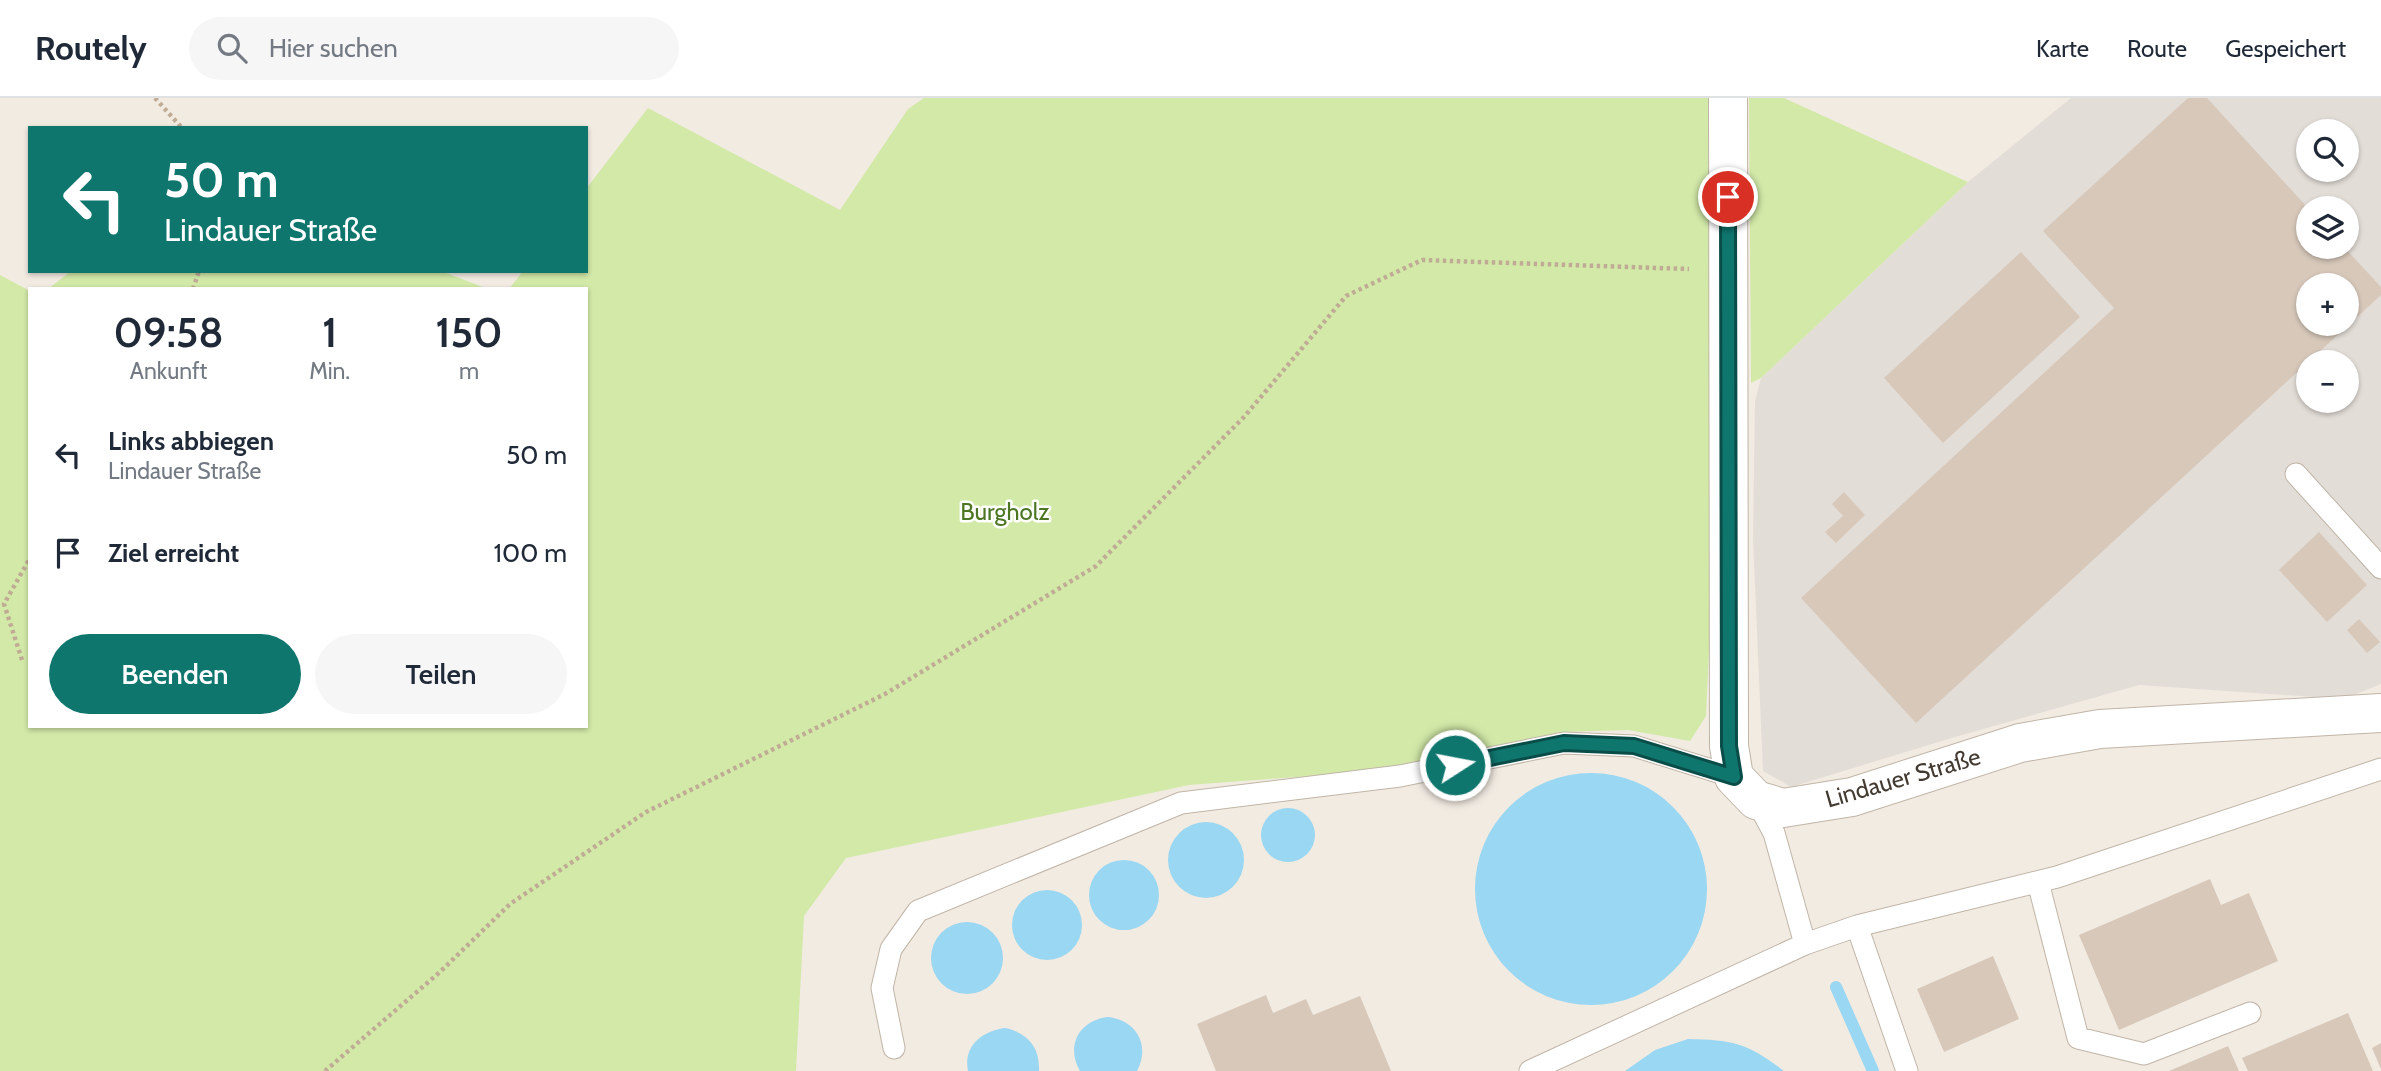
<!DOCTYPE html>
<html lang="de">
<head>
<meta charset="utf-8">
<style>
  :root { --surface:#fff; --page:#f6f6f7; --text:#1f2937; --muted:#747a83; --line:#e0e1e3; --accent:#0f766e }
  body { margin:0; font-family:Cabin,sans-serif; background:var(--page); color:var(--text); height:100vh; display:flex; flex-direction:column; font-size:26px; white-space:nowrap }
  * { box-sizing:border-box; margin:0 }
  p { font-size:23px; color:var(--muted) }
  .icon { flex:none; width:38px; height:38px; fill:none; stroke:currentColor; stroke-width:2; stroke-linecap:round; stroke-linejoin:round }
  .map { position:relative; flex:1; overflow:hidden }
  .drawer { position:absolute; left:28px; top:189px; width:560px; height:441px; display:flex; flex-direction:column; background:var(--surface); border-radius:0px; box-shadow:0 2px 5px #0004 }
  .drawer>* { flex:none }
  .guide { position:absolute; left:28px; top:28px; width:560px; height:147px; border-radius:0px; box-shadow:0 2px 5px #0004; background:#0f766e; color:#fff; overflow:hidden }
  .controls { position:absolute; left:2296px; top:21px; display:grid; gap:14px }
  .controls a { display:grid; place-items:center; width:63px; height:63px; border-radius:50%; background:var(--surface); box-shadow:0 2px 5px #0004; font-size:35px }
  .pin { position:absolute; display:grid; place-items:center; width:60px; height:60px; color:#fff; margin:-30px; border:4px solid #fff; border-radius:50%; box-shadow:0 2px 7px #0007 }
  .me { position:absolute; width:77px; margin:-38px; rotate:79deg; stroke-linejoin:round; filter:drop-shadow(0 0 5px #0008) }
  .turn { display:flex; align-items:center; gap:24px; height:147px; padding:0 21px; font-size:32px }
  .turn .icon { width:91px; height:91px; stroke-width:2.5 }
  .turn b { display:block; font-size:49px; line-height:60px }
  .eta { display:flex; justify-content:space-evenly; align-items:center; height:119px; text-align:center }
  .eta b { font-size:42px; font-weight:600; line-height:49px }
  .primary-button { display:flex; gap:14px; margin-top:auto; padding:14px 21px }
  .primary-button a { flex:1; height:80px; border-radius:42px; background:var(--accent); color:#fff; font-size:28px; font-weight:600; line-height:80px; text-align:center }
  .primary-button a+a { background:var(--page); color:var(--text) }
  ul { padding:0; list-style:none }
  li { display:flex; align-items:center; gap:21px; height:98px; padding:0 21px }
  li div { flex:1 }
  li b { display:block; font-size:26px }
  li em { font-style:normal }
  header { display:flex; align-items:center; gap:42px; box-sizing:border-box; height:98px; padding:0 35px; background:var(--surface); border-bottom:2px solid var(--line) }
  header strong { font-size:33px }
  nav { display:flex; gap:38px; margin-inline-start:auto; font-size:24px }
  .search { width:490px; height:63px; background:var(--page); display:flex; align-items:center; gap:18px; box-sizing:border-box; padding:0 24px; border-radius:38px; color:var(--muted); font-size:26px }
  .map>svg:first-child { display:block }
  .industrial { fill:#e3ddd7; fill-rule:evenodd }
  .green { fill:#d2e9a8 }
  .water { fill:#9ad7f2 }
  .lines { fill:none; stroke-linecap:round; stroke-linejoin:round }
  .stream { stroke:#9ad7f2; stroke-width:12 }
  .building { fill:#d7c8ba; fill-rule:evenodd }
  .service-casing { stroke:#c0b5a7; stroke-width:23 }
  .tertiary-casing { stroke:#c0b5a7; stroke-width:40 }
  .path { stroke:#c0ac95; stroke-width:4.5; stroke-dasharray:3.5 3.5; stroke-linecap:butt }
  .service { stroke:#fff; stroke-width:21 }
  .tertiary { stroke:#fff; stroke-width:38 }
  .route-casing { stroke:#0a4d48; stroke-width:18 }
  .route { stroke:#0f766e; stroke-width:12 }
  .labels { text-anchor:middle; stroke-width:5; stroke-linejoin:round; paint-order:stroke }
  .park-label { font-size:24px; fill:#4c7624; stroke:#fff }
  .street-label { font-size:24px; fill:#433b32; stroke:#fff }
</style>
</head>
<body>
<header>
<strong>Routely</strong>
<div class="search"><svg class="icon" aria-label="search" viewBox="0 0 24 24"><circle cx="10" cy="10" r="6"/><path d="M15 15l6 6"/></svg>Hier suchen</div>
<nav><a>Karte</a><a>Route</a><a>Gespeichert</a></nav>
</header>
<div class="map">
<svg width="2381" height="973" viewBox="0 0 2381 973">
  <rect width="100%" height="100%" fill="#f2ebe2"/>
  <path class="industrial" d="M2071,0H2381V586L2344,601L2139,587L1955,639L1791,689L1763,673L1753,441L1755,303L1761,280L1968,84ZM2308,33H2347V72H2308ZM2308,110H2347V149H2308ZM2308,187H2347V226H2308ZM2308,264H2347V303H2308Z"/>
  <path class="green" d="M924,0H1715V418L1706,618L1690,643L1628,632L1560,634L1400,669L1336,676L1189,687L846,760L804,818L796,973H0V177L30,193V628H586V191H509L523,173H586V91L648,10L840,112L908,11Z
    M1749,0H1784L1968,84L1761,280L1751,285Z
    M71,173H441L488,191H48Z"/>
  <path class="water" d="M1475 791a116 116 0 1 1 232 0a116 116 0 1 1-232 0Z
    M1261 737a27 27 0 1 1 54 0a27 27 0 1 1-54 0Z
    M1168 762a38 38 0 1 1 76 0a38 38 0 1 1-76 0Z
    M1089 797a35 35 0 1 1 70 0a35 35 0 1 1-70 0Z
    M1012 827a35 35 0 1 1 70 0a35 35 0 1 1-70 0Z
    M931 860a36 36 0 1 1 72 0a36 36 0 1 1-72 0Z
    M1108,919C1136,922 1151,947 1137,973H1080C1065,947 1080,922 1108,919Z
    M1005,930C1028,935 1040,949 1039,973H968C963,948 982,933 1005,930Z
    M1688,941C1734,942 1747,945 1784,973H1625L1655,952Z"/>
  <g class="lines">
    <path class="stream" d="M1836,889L1873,973"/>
  </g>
  <path class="building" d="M2188,0H2207L2308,110V149H2344L2381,189V197L1916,625L1801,500L2114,210L2043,133ZM2308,187H2347V226H2308Z
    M2021,154L2080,219L1943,345L1884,280Z
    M1844,394L1865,417L1836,445L1825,434L1843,418L1832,406Z
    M2319,434L2367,487L2327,524L2279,472Z
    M2359,521L2380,544L2367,555L2347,532Z
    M2210,781L2221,807L2249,795L2278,863L2119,932L2079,837Z
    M1993,858L2019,921L1944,954L1917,891Z
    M1266,897L1273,915L1306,901L1313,917L1360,898L1391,973H1216L1197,926Z
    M2348,915L2373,973H2248L2242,960Z
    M2381,945V971L2372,950Z
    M2228,948L2239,973H2169Z"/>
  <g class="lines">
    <g class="service-casing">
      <path id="service" d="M2296,376L2381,470
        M1756,702L1774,735L1805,846L1857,828L2057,779L2381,671
        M2038,784L2078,940L2144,956L2250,915
        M1857,828L1907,973
        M894,950L882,890L891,851L918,813L1181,705L1400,678L1564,645L1634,648L1734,679
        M1530,973L1805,846"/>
    </g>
    <g class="tertiary-casing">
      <path id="tertiary" d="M1728,0L1729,648L1734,679L1756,702L1783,710L1852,699L2020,645L2100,631L2381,615"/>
    </g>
    <path class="path" d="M155,0L182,30
      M193,191L199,173
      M22,562L4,506L30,460
      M325,973L440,874L510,806L646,714L885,596L1096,468L1244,319L1346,198L1422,162L1689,171"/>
    <use href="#service" class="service"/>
    <use href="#tertiary" class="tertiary"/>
  </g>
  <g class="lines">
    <g class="route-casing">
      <path id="route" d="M1455,667L1564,645L1634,648L1734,679L1729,648L1728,99"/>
    </g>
    <use href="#route" class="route"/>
  </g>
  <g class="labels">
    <g class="park-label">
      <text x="1005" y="422">Burgholz</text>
    </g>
    <g class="street-label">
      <text transform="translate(1903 680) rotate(-16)" y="8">Lindauer Straße</text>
    </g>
  </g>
</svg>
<div class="controls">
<a><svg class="icon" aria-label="search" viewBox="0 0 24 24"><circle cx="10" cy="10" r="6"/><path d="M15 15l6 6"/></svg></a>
<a><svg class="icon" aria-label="layers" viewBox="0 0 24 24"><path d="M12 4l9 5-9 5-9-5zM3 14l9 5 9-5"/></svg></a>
<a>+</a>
<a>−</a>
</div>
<div class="pin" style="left:1728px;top:99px;background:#d93025"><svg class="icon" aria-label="arrive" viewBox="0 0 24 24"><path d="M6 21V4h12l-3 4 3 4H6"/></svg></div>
<svg class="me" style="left:1455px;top:667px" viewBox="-20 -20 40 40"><circle r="17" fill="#0f766e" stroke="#fff" stroke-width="3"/><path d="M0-11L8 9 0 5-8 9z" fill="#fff"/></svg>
<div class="guide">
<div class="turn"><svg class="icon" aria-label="left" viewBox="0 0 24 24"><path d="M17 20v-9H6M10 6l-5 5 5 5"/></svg><div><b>50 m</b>Lindauer Straße</div></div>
</div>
<section class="drawer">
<div class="eta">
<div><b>09:58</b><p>Ankunft</p></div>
<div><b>1</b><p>Min.</p></div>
<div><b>150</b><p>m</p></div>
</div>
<ul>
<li><svg class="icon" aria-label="left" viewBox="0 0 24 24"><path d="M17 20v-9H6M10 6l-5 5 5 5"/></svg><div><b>Links abbiegen</b><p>Lindauer Straße</p></div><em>50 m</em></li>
<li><svg class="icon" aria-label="arrive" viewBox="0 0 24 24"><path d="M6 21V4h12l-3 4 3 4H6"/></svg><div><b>Ziel erreicht</b></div><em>100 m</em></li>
</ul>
<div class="primary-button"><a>Beenden</a><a>Teilen</a></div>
</section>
</div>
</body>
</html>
